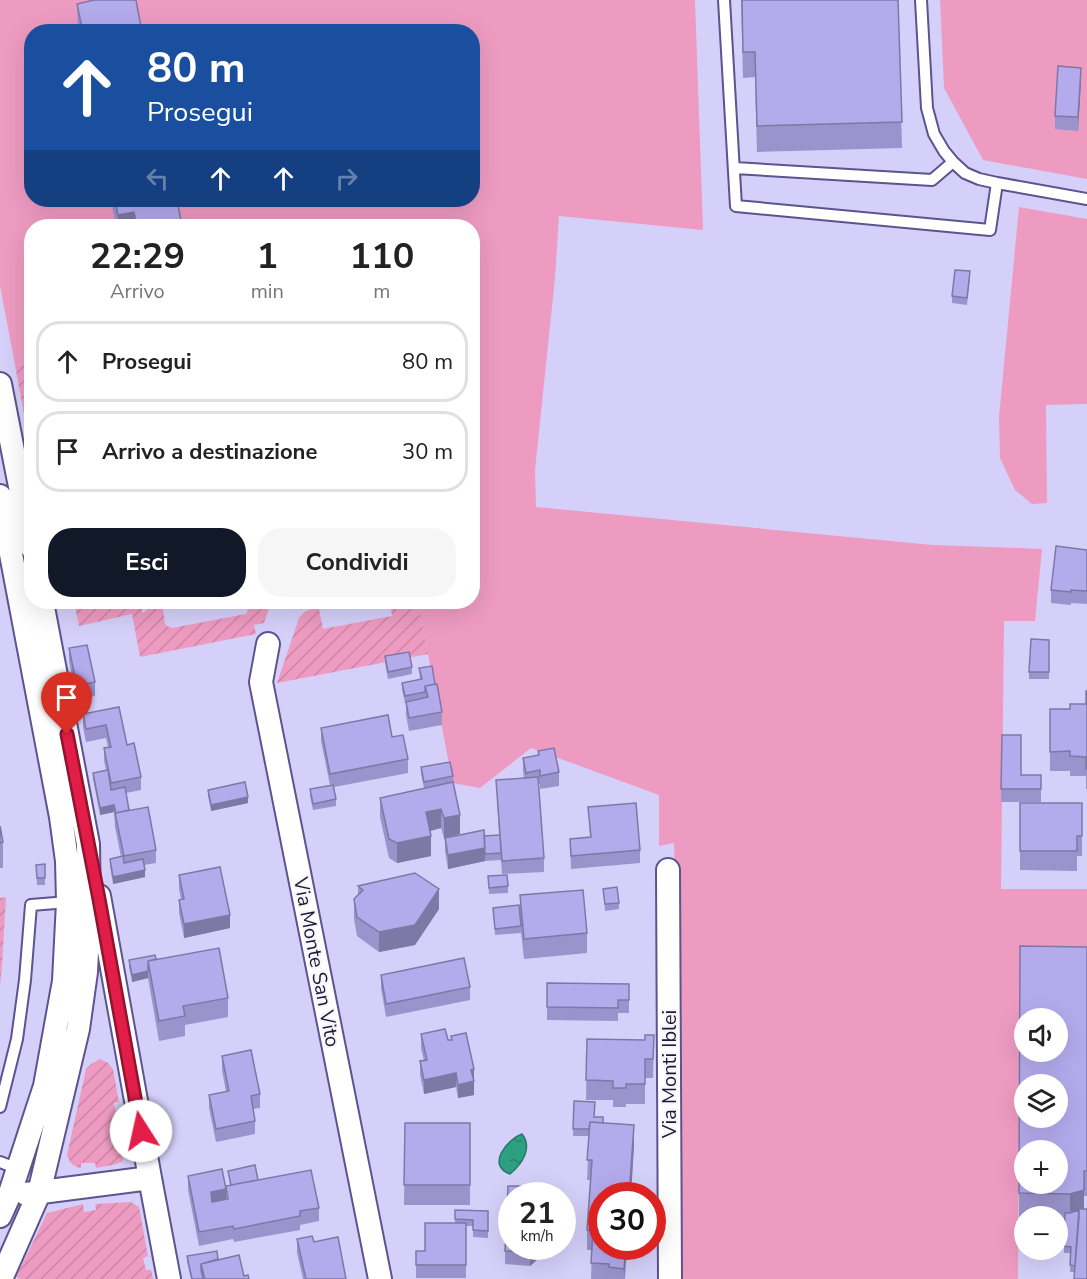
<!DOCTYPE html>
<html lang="it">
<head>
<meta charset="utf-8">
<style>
  :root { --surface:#fff; --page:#f6f6f6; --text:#222; --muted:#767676; --line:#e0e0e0; --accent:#111827 }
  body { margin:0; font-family:"Nunito Sans",sans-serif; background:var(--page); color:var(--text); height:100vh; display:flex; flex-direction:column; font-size:22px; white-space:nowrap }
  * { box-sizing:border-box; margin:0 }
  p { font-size:20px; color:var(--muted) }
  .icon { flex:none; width:33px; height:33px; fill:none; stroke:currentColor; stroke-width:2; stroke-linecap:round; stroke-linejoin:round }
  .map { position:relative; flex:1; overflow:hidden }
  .panel { position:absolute; left:24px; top:219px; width:456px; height:390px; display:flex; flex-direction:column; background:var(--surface); border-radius:24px; box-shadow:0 6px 24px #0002 }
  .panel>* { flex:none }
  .guide { position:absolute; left:24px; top:24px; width:456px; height:183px; border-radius:24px; box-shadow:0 6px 24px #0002; background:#1a4fa0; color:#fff; overflow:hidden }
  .fabs { position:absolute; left:1014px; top:1008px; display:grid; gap:12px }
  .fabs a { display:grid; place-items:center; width:54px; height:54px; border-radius:50%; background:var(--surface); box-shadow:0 6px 24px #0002; font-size:30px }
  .speed { position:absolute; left:498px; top:1182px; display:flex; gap:12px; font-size:30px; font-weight:700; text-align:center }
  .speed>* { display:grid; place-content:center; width:78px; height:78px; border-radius:50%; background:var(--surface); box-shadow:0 6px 24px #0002; line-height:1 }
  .speed small { font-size:15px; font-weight:400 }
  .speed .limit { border:9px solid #d22; background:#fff; color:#111 }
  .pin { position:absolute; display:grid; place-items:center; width:51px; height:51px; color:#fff; margin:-62px -26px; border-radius:50% 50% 50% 0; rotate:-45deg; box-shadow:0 0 6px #0007 }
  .pin .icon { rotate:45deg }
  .me { position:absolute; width:66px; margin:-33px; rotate:350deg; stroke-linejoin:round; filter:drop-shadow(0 0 4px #0008) }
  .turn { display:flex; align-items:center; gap:21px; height:126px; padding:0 24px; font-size:27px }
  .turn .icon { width:78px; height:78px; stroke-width:2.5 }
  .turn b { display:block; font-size:42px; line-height:51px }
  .lanes { display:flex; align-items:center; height:57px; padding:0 24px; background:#0003; justify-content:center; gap:30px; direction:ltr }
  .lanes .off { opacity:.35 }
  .eta { display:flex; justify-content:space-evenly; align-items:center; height:102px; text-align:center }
  .eta b { font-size:36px; font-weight:700; line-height:42px }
  .primary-button { display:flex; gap:12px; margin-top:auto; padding:12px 24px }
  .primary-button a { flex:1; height:69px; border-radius:24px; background:var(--accent); color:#fff; font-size:24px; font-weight:700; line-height:69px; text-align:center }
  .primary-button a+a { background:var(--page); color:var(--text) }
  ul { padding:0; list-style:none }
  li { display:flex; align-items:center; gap:18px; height:81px; margin:0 12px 9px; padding:0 12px; border:3px solid var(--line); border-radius:24px }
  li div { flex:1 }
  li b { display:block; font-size:22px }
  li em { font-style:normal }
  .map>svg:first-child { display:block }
  .grass { fill:#ee9bc2; fill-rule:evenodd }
  .garden { fill:url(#garden-furrows) }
  .water { fill:url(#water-ripples); stroke:#287869; stroke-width:1.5 }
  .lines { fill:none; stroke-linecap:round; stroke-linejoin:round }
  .lane-casing { stroke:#5d538e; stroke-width:14 }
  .street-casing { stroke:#5d538e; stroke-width:26 }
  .lane { stroke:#fff; stroke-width:10 }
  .street { stroke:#fff; stroke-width:22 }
  .wall { fill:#9b93cc }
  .shaded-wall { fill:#7e78a6 }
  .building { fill:#b4abed; stroke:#7e78a6; stroke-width:1.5; fill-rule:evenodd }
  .route-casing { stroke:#92132f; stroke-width:15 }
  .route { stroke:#e11d48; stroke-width:10 }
  .labels { text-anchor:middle; stroke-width:4.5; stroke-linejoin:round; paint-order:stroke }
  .street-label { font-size:20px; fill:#1d1932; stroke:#f7f6fd }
</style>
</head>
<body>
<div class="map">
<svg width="1087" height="1279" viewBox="0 0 1087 1279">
  <defs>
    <pattern id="garden-furrows" width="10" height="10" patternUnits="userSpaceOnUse" patternTransform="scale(1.5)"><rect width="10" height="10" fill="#ee9bc2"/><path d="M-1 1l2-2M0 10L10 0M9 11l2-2" fill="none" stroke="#cc85a7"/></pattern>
    <pattern id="water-ripples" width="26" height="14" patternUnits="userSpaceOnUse" patternTransform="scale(1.5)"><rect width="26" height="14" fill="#2ca080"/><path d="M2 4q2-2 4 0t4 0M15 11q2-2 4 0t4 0" fill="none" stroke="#258269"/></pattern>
  </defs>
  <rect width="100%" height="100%" fill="#d5d0f9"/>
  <path class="grass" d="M0,0H695L703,230L559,216L555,278L535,470L536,507L933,545L1042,549L1035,621H1004L1001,889H1087V972L1020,971L1018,1279H681L677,949L674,843L659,846V795L531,748L480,788L453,783L450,769L418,602H472V226H32L31,364L15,365L0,286ZM32,32H472V200H32Z
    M940,0H1087V179L983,160L944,88Z
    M1019,207L1087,219V404L1046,405L1047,503L1032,504L1015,490L1000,458L999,417Z"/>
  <path class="garden" d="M31,364H32L31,453L15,365Z
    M74,602H140L143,613L156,602H162L165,624L167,626L172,628L246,614L249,607L248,602H271L264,623L254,625L256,634L140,657L132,614L79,626Z
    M390,602H418L428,654L277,683L299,618C305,611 309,608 319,609L323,629L392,616Z
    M6,897L2,965L0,987V898Z
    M100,1059L108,1063L113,1069L119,1102L114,1103L116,1116H121C124,1132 129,1146 122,1162L113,1165L96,1168L95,1163H81V1168C73,1167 69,1162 67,1155L86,1069L91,1064Z
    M131,1202L139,1207L148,1256L143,1258L146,1270H151L153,1279H20L16,1277L47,1213L83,1204L84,1212L96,1210L95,1204Z"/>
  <path class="water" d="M522,1134C533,1148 522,1164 510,1174C486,1166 507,1139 522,1134Z"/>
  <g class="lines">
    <g class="lane-casing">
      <path id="lane" d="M724,0L736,206L990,230L997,183
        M921,0L927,108L934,134L944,151L953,162L965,173L979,179L997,183L1087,199
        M735,168L932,180L953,162
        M0,1107L17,1039L25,980L31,905L68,902
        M0,1162L18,1169"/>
    </g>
    <g class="street-casing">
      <path id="street" d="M0,384L32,548
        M0,496L61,817L67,861L68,902L64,981L45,1086L9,1196L0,1216
        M268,644L261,682L380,1279
        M668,870L670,1279
        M99,896L150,1178
        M26,1194L150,1178L169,1279
        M1,1279L39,1193L78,1029L86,972L89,912L88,844L42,602"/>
    </g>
    <use href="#lane" class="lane"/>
    <use href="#street" class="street"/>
  </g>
  <path class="wall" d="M89,0H136L142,32H78L77,4L90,1Z
    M741,0H898L902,148L757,152L755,77L743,78Z
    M1081,81L1078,131L1055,129V116Z
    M111,200H177L182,226H116Z
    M970,278L967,305L952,303V296Z
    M1087,550V604L1071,603V605L1051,603V590Z
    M1049,640V679H1029V672Z
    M69,648L95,682V696L77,699L69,661Z
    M385,656L412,667V674L388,679L385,663Z
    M419,668L442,712V725L409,731L406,715V703H405L402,690V683L420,680Z
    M1087,691V789H1086V776H1070V771H1050V752L1070,709L1086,704Z
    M119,707L127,745L141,777V790L126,793L129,810L156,850V863L144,865L145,877L113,884L110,866V859L121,857L115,827L114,812L100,815L93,779V773L106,770L104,761V748L108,747L106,738L86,742L83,727V714Z
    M321,728L392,737L408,759V773L334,787L336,799V806L313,810L310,796V789L330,785L321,741Z
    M1002,735L1021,775H1041V802H1001Z
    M538,751L559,772V786L540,789V784H538L544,858V872L502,874L501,860L485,861L448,869L445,851V838L499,835L496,780L524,778L523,771V758L538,755Z
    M421,767L453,776L460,834L444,838L441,828L430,831L431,856L397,863L389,858L380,817V798L424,788L421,774Z
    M208,790L248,803L211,811L208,796Z
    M1020,803H1082V856H1077V871L1020,870Z
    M588,807L640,850V863L571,869L570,839L590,837Z
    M0,826L3,842V868H0Z
    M36,865L45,878V885H37Z
    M179,875L230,928L184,938L179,913V900L181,899L179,889Z
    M488,876L508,886V893L489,894Z
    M358,886L439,909L415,945L379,952L357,936L354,919V899L358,895Z
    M603,889L619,903V909L605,911Z
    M520,895L587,933V953L524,959L521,932V933L495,935L493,908H520Z
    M1020,946L1087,947V1196H1084L1075,1272H1070L1071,1253H1064V1219H1058V1216H1024V1219H1019Z
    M156,959L228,998V1017L185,1025V1036L159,1041L148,978L132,982L129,967V960Z
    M381,975L470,987V1000L386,1017L381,988Z
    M547,983L629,984V1013H618V1021L547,1020Z
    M421,1034L448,1040H451V1036L474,1069V1095L458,1098L456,1087L424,1094L420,1075V1061L424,1060L421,1048Z
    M654,1035L653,1078H645V1104H626V1107H613V1100H586L587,1039L645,1040Z
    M222,1056L260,1094V1108L253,1109L255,1121V1134L216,1142L209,1108V1095L226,1092L222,1070Z
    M574,1101L595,1117L634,1145L625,1279H591L592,1250H587V1230L591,1180H587L589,1136H573Z
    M405,1123H470V1205H404Z
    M228,1171L258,1180L319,1208V1221L300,1225V1230L234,1242L233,1239L199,1246L188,1190V1176L226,1187L230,1185Z
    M455,1210L488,1211V1238L473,1237V1226H466V1278H416V1251H425L455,1223Z
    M297,1239L314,1242L346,1279H303L297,1253Z
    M550,1246V1248L530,1266L505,1264V1251Z
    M187,1256L218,1260L249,1279H191L187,1262Z"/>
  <path class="shaded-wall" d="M1081,68V81L1078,131V117Z
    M134,212V226H118V215Z
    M248,797V803L211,811V805Z
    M114,805V812L100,815V808Z
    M441,809V828L426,832V812Z
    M460,815V834L444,838V818Z
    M431,836V856L397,863V843Z
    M485,848V861L448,869V855Z
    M145,870V877L113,884V877Z
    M439,889V909L415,945L379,952V932Z
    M230,915V928L184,938V924Z
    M148,971V978L132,982V975Z
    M474,1069V1095L458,1098V1085L471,1070Z
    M456,1073V1087L424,1094V1080Z
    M634,1125V1145L631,1196H629Z
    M1084,1171V1215L1070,1220V1194Z
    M226,1189V1202L211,1206V1192Z
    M537,1246H550V1248L530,1266V1252Z
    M626,1246H627L624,1279V1269Z"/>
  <path class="building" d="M94,0H136L142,32H83L77,4Z
    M742,0H898L902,122L757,126L755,52H743Z
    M1058,66L1081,68L1078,117L1055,116Z
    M115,200H177L182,226H137L134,212L118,215Z
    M955,270L970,271L967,298L952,296Z
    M1056,546L1087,550V591L1071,590V592L1051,590Z
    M1031,639L1049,640V672H1029Z
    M87,645L95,682L77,686L69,648Z
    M409,652L412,667L388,672L385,656Z
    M432,666L435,684L425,686V692L405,696L402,683L422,679L419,668Z
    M437,684L442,712L409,718L406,702L428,697L425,686Z
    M1086,691H1087V769H1086V757L1070,756V751L1050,752V709H1070V704H1086Z
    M119,707L127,745L134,743L141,777L111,783L104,748L111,747L106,725L86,729L83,714Z
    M388,715L392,737L403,735L408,759L330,774L321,728Z
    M1002,735H1021V775H1041V789H1001Z
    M554,748L559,772L540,776V770L526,773L523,758L539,755L538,751Z
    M450,762L453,776L424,782L421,767Z
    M108,770L111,790L125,787L129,810L116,813L114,805L100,808L93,773Z
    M538,777L544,858L502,861L496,780Z
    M245,782L248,797L211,805L208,790Z
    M453,782L460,815L444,818L441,809L426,812L431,836L397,843L389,839L380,798Z
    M333,785L336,799L313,804L310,789Z
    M636,803L640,850L571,856L570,839L591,837L588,807Z
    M1020,803H1082V836H1077V851H1020Z
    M148,807L156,850L124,856L115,813Z
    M0,826L3,842L0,843Z
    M484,830L485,848L448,855L445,838Z
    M500,835L501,853L485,854L484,836Z
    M123,856L124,863L143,859L145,870L113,877L110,859Z
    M45,864V878H37L36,865Z
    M220,867L230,915L184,924L179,900L184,899L179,875Z
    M415,873L439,889L415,925L379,932L357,917L354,899L363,890L358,886Z
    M507,875L508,886L489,888L488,876Z
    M617,887L619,903L605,904L603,889Z
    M583,890L587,933L524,939L520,895Z
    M519,905L521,926L495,929L493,908Z
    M1020,946L1087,947V1171H1084V1190L1070,1194L1019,1193ZM1024,1018H1058V1052H1024ZM1024,1084H1058V1118H1024ZM1024,1150H1058V1184H1024Z
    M219,948L228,998L183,1006L185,1016L159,1021L148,961Z
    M155,955L156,959L148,961V971L132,975L129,960Z
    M464,958L470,987L386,1004L381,975Z
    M547,983L629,984V1000H618V1008L547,1007Z
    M445,1029L448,1040H452L451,1036L466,1033L474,1069L471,1070L474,1081L458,1085L456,1073L424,1080L420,1061L427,1060L421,1034Z
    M645,1035H654L653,1059H645V1084H626V1088H613V1081L586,1080L587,1039L645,1040Z
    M251,1050L260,1094L251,1096L255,1121L216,1129L209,1095L229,1091L222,1056Z
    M574,1101L595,1102L594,1117H603V1123L590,1122L589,1129H573Z
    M590,1122L634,1125L629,1196H602V1246H626L624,1269L609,1267V1264L591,1263L593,1231L587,1230L592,1160H587Z
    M405,1123H470V1185H404Z
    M255,1165L258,1180L231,1185L228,1171Z
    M222,1169L226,1189L211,1192L212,1202L228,1199L226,1186L311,1170L319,1208L300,1211V1216L234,1229L233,1226L199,1232L188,1176Z
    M508,1186H529L537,1196H512V1246H537L530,1252L505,1251Z
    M1079,1209H1087V1279H1074Z
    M455,1210L488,1211V1231L473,1230V1220L455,1219Z
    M1079,1210V1217L1075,1266L1070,1265L1071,1247L1064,1246L1065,1213H1070Z
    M425,1223H466V1265H416V1251H425Z
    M312,1236L314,1242L338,1237L346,1279H306L297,1239Z
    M217,1251L218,1259L201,1264V1270L203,1279H192L187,1256Z
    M239,1255L244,1276L248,1275L249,1279H205L201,1264Z"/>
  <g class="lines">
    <g class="route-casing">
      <path id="route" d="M67,734L99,899L141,1131"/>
    </g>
    <use href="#route" class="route"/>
  </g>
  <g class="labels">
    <g class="street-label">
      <text transform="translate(317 962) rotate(79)" y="7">Via Monte San Vito</text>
      <text transform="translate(669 1074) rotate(-90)" y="7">Via Monti Iblei</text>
    </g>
  </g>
</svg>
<div class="fabs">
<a><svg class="icon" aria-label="sound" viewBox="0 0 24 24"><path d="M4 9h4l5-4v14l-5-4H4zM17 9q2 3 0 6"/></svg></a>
<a><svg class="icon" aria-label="layers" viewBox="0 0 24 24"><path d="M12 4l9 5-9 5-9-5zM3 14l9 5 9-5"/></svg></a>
<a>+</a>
<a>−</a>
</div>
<div class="speed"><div>21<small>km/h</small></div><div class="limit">30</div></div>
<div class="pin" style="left:67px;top:734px;background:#d93025"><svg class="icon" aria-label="arrive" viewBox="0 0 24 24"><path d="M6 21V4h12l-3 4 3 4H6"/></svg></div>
<svg class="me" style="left:141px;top:1131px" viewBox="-20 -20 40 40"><circle r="19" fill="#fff"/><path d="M0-13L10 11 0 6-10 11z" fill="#e11d48"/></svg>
<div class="guide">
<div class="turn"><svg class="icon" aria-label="ahead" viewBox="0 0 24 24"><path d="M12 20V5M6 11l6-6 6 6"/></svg><div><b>80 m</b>Prosegui</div></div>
<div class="lanes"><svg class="icon off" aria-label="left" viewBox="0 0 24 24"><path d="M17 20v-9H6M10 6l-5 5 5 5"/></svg><svg class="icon" aria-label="ahead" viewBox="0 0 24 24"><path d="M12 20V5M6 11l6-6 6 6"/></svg><svg class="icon" aria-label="ahead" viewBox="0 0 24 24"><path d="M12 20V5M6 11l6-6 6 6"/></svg><svg class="icon off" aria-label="right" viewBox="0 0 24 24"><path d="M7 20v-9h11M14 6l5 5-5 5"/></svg></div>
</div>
<section class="panel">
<div class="eta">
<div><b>22:29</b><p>Arrivo</p></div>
<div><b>1</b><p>min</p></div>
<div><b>110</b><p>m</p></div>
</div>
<ul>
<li><svg class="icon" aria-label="ahead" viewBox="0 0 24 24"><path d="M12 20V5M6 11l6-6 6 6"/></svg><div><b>Prosegui</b></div><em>80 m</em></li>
<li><svg class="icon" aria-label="arrive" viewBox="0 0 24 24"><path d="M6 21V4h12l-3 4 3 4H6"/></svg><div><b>Arrivo a destinazione</b></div><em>30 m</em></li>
</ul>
<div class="primary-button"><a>Esci</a><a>Condividi</a></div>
</section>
</div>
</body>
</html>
